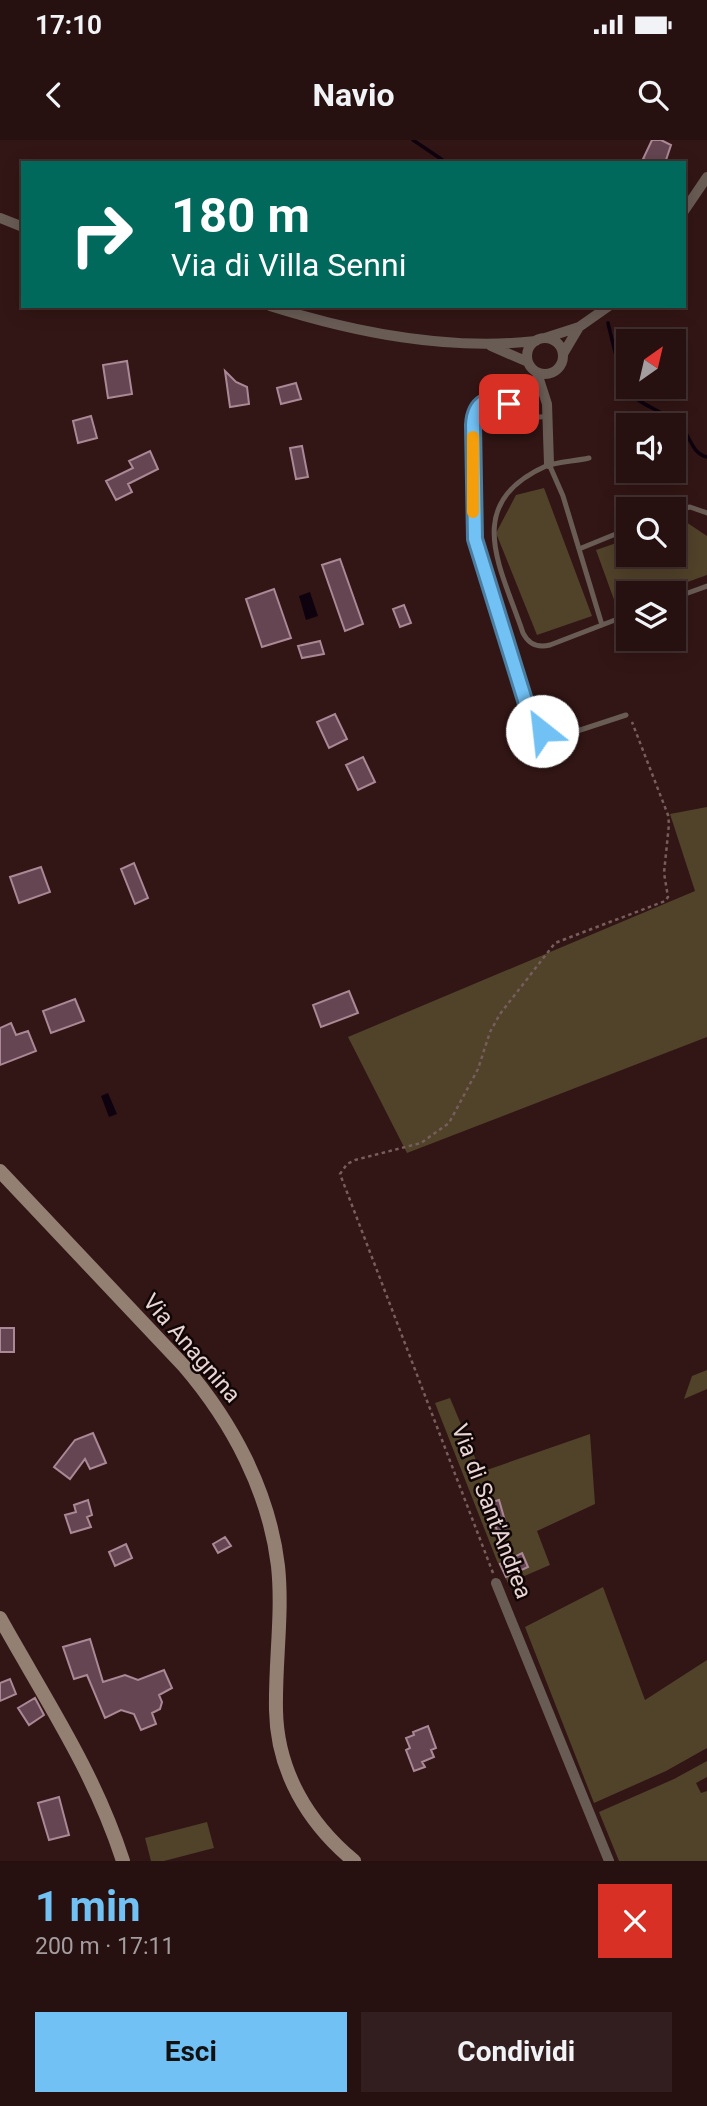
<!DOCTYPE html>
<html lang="it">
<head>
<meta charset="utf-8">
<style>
  :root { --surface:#261010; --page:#321e1e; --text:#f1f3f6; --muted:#a49d9f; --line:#423030; --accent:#72c1f5 }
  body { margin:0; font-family:Roboto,sans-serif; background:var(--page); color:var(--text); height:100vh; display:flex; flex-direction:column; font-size:26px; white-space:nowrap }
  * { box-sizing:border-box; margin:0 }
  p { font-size:23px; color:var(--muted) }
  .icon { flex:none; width:38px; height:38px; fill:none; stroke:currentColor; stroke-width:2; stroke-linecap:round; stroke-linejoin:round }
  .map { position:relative; height:1721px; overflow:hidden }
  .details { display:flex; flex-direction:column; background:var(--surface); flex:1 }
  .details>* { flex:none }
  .guide { position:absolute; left:21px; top:21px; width:665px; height:147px; border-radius:0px; box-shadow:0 4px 18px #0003,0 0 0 2px var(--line); background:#00695c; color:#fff; overflow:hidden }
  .needle { width:46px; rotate:34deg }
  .controls { position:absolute; left:616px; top:189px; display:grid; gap:14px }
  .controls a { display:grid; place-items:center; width:70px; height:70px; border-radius:0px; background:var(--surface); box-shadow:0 4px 18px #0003,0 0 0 2px var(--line); font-size:35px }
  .pin { position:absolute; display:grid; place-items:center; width:60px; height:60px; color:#fff; margin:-30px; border-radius:14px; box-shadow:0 4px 10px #0006 }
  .me { position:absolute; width:77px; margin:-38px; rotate:331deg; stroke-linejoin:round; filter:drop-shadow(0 0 5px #0008) }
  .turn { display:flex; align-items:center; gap:24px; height:147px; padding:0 35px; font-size:32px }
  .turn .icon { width:91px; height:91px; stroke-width:2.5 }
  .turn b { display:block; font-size:49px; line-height:60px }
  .round { display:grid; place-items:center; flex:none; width:74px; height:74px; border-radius:0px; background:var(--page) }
  .head { display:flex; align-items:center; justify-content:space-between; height:119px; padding:0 35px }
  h1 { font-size:42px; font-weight:700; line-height:52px; color:var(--accent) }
  .action { display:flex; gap:14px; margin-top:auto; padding:14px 35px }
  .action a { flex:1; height:80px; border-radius:0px; background:var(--accent); color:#111; font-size:28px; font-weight:700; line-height:80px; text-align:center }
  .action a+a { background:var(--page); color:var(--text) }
  .status { display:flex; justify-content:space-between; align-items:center; height:49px; padding:0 35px; background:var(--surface); direction:ltr }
  .status svg { height:19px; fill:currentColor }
  header { display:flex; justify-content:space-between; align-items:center; height:91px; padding:0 35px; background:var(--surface); font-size:32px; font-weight:700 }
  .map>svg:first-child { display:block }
  .green { fill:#51422a }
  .water { fill:#0e020f }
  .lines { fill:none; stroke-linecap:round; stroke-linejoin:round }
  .stream { stroke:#0e020f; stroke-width:3.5 }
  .building { fill:#644551; stroke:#aa8895; stroke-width:2 }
  .path { stroke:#775e5d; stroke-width:2.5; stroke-dasharray:3.5 3.5; stroke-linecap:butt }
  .service { stroke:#695c55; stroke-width:5 }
  .minor { stroke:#695c55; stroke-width:10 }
  .secondary { stroke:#947f73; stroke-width:14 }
  .route-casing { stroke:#4a7d9f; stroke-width:18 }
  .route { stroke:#72c1f5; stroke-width:12 }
  .slow { stroke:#f59e0b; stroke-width:12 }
  .labels { text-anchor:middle; stroke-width:5; stroke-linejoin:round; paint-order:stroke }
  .street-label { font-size:23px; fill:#e9d5d4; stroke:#110606 }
</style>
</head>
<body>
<div class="status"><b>17:10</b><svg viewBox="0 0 49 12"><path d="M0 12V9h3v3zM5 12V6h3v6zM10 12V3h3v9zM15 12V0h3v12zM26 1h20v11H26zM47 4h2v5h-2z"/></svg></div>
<header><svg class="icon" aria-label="back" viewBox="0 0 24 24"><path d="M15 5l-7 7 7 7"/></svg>Navio<svg class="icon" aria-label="search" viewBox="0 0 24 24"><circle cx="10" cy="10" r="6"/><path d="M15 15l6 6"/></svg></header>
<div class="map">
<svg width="707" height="1721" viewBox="0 0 707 1721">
  <rect width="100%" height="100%" fill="#321615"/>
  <path class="green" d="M544,348L592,476L537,495L496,393L516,355Z
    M683,380L707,396V435L657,453H628V464L617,468L596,410L628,399V415H674V383Z
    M707,667V897L407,1013L348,897L695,751L670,674Z
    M707,1230V1249L684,1259L692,1236Z
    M450,1258L481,1332L590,1294L595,1364L537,1391L550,1425L508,1443L497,1421L435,1263Z
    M603,1447L645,1560L707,1520V1608L666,1631L594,1663L525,1487Z
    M707,1621V1637L696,1643L701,1653L707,1651V1721H619L599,1672L674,1639Z
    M207,1682L214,1708L164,1721H151L145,1698Z"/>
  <path class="water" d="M310,452L318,476L306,480L299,456Z
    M108,953L117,974L109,977L101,956Z"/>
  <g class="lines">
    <path class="stream" d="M413,0L447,23
      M608,183C613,203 621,246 637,259C650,269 667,273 680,285C690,295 691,313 707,317"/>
  </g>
  <path class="building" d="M652,0H661L671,5L665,23H653L643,19Z
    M127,221L132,254L108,258L103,225Z
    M225,231L236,242L247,247L249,264L230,267Z
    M296,243L301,259L281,264L277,248Z
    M91,276L97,298L78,303L73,281Z
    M302,306L308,337L296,339L290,308Z
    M150,311L158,329L128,344L132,352L116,360L106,341L133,328L129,321Z
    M340,419L363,484L345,491L322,425Z
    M274,449L291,498L262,507L246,459Z
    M404,465L411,483L400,487L393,469Z
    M320,501L324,514L302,518L298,506Z
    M335,574L347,599L329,608L317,582Z
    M363,617L375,642L358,650L346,625Z
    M134,723L148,758L135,764L121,729Z
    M41,727L50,752L19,763L10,737Z
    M349,851L358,873L321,887L313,865Z
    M75,859L84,881L51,893L43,871Z
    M11,883L16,895L28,891L36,911L0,925V888Z
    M0,1188H14V1212H0Z
    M93,1293L106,1323L90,1329L85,1319L70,1339L54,1327L75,1300Z
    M88,1360L92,1375L87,1377L91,1387L71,1393L65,1375L76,1372L74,1365Z
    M499,1360L507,1388L497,1391L489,1363Z
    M225,1397L231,1406L218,1413L213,1404Z
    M126,1404L132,1418L115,1426L109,1412Z
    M522,1413L528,1427L506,1437L500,1424Z
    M90,1499L103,1542L125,1535L138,1540L164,1530L172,1548L159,1555L162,1562L160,1569L152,1573L156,1584L141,1590L134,1574L121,1570L105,1578L87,1535L74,1539L63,1507Z
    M10,1539L16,1554L0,1561V1543Z
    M35,1558L44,1575L29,1585L18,1568Z
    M428,1586L436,1608L431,1610L434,1617L422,1622L425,1627L414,1631L406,1610L410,1608L406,1598L414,1595L413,1592Z
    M59,1657L69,1695L49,1700L38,1663Z"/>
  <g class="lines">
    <path class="path" d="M493,1433L340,1034L347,1024L355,1020L421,1003L449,983L478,929L490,892L500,874L555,803L665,761L668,757L664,733L669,684L668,675L632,582"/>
    <path class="service" d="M548,276C514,283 511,250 482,262L475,270L473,285L475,399L534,583L548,594L562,596L626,575
      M589,318C576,321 556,322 546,326C461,364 501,427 523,493C529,505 538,508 550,505L628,475
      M549,324L563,356L579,409L628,389
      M674,371L690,367L707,373
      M579,409L602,485
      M674,458L707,446"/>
    <path class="minor" d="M684,71L707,37
      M0,78L23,87
      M270,166C356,193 447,211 536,201
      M527 216a18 18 0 1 1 36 0a18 18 0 1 1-36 0Z
      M545,198L579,187L609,166
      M491,206L528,222
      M563,214L579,187
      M537,233L547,264L549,324
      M496,1443L609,1721"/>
    <path class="secondary" d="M0,1031L184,1226C232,1282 269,1351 278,1426C283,1474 275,1521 276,1570C277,1631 308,1683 354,1721
      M0,1478C45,1559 94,1631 123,1721"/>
  </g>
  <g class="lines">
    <g class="route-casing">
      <path id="route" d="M509,264C489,253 474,263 473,285L475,399L528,570L534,583L542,591"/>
    </g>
    <use href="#route" class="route"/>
    <path class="slow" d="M473,297V372"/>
  </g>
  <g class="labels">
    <g class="street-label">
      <text transform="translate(192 1208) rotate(49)" y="8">Via Anagnina</text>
      <text transform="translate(492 1371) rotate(69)" y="8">Via di Sant'Andrea</text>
    </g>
  </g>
</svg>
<div class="controls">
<a><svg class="needle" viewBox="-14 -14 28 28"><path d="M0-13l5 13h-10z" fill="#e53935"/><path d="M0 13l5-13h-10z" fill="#a49d9f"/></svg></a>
<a><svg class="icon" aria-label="sound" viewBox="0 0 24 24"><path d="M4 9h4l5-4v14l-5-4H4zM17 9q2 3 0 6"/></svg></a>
<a><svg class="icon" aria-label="search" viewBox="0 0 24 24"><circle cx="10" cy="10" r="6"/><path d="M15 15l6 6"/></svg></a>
<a><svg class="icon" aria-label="layers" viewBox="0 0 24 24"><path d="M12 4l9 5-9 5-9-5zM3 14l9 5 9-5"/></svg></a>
</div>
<div class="pin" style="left:509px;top:264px;background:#d93025"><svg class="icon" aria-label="arrive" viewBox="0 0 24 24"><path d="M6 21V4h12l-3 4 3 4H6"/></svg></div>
<svg class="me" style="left:542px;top:591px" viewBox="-20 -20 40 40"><circle r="19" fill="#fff"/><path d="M0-13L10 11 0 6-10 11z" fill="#72c1f5"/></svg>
<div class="guide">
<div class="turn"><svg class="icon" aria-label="right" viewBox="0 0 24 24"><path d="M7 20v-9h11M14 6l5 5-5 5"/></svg><div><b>180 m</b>Via di Villa Senni</div></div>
</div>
</div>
<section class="details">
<div class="head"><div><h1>1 min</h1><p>200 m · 17:11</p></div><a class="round" style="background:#d93025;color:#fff"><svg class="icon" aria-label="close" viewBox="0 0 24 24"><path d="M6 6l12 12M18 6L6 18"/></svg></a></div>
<div class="action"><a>Esci</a><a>Condividi</a></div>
</section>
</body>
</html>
